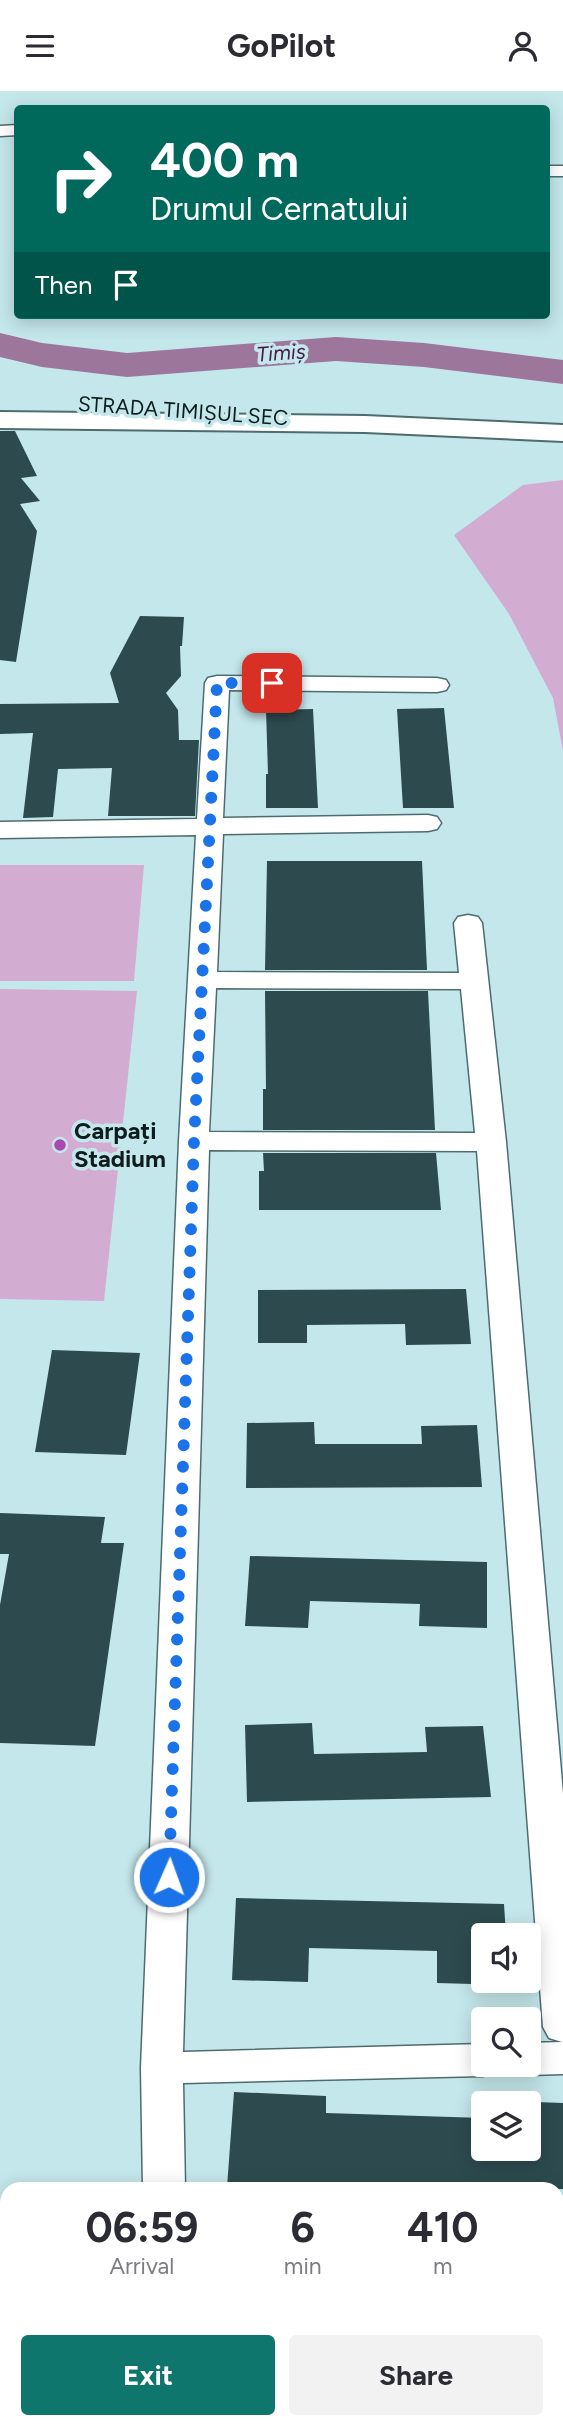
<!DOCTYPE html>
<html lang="en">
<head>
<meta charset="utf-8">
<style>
  :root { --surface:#fff; --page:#f2f2f3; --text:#2b2b33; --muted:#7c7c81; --accent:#0f766e }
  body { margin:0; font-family:Figtree,sans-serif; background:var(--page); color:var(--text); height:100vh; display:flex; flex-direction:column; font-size:26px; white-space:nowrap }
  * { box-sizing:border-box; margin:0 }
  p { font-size:23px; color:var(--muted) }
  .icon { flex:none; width:38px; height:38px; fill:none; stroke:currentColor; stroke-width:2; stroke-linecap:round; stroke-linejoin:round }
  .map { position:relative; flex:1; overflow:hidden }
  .panel { position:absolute; left:0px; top:2091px; width:564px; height:247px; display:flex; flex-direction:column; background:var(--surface); border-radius:21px 21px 0 0; box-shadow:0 4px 18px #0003 }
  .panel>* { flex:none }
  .hud { position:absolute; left:14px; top:14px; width:536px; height:214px; border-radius:7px; box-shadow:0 4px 18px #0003; background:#00695c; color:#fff; overflow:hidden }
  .controls { position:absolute; left:471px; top:1832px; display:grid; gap:14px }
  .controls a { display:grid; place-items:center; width:70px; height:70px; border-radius:7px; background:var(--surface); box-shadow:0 4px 18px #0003; font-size:35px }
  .pin { position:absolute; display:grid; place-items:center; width:60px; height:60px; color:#fff; margin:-30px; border-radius:14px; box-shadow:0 4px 10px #0006 }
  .me { position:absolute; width:77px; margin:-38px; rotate:2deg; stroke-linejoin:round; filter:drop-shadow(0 0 5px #0008) }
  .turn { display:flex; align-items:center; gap:24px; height:147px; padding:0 21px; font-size:32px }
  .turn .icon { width:91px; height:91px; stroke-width:2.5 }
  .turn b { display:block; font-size:49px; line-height:60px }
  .then { display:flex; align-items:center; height:66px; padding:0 21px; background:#0003; gap:14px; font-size:26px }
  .eta { display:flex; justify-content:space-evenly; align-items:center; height:119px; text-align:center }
  .eta b { font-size:42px; font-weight:700; line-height:49px }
  .primary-button { display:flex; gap:14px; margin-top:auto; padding:14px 21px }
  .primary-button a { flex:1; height:80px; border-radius:7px; background:var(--accent); color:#fff; font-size:28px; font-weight:700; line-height:80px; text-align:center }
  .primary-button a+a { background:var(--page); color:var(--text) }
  header { display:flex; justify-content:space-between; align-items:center; height:91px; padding:0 21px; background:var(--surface); font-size:32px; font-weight:700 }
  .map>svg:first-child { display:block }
  .green { fill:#d3acd2 }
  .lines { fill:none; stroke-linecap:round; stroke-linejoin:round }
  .river { fill:#9c769b; fill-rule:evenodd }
  .building { fill:#2d4b4f }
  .minor-casing { stroke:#4d6c70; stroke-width:3 }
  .primary-casing { stroke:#4d6c70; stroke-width:4 }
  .minor { fill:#fff; fill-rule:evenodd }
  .primary { fill:#fff; fill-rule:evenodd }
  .route { stroke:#1a73e8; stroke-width:12; stroke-dasharray:0 21.6 }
  .poi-dot { fill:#ac49ae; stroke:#c4e7eb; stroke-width:2.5 }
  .labels { text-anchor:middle; stroke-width:7; stroke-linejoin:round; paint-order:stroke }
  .far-water-label { font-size:21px; font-style:italic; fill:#471848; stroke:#c4e7eb }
  .far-street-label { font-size:21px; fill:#0f1c1d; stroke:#c4e7eb }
  .poi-label { font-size:24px; font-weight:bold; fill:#0f1c1d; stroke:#c4e7eb; text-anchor:start }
</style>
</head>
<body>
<header><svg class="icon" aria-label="menu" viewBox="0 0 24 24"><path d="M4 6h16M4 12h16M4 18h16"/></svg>GoPilot<svg class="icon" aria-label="person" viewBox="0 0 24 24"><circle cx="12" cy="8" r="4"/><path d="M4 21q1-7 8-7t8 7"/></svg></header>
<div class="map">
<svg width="563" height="2337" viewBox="0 0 563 2337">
  <rect width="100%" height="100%" fill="#c4e7eb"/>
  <path class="green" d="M563,389V660L553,607L509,523L454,444L523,394Z
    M0,774H144L134,890H0Z
    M0,898L137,900L104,1210L0,1208Z"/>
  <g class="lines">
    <path class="river" d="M0,242L42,252L127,262L336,246L424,252L563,269V293L424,276L336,270L127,286L42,276L0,266Z"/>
  </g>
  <path class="building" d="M0,340H15L37,385L21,387L40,410L20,413L37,440L16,571L0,569Z
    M140,525L184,526L182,555H180L181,585L166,602L178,619L179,649H199L195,725H108L112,677L58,678L53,726L23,727L33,642L0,643V613L119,612L110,582Z
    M444,617L454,717H403L397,618Z
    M313,618L318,717H266V683H268L266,619Z
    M267,770H422L427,879H265Z
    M265,900H428L435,1039H263V998H266Z
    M263,1062H436L441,1119H259V1080H264Z
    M466,1198L471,1253L406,1254L405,1233L307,1234V1252H258V1199Z
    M52,1259L140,1262L126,1364L35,1361Z
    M314,1331L315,1353H422L421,1335L477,1334L482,1396L246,1397L247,1332Z
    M0,1422L105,1426L101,1452H124L95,1655L0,1652V1514L9,1463H0Z
    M250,1465L487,1471V1537L419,1535L420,1513L310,1510L308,1537L245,1535Z
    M312,1632L314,1663L427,1661L425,1636L483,1635L491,1706L247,1711L245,1634Z
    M236,1807L504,1813L506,1844H483V1890H507V1894L437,1892V1860L309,1857L308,1891L232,1889Z
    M234,2001L326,2005V2022L483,2027V2058H528V2012H508V2010L563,2012V2098L227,2096Z"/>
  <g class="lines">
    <g class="minor-casing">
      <path id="minor" d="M18,34V44L0,45V35Z
        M546,75H563V85H546Z
        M217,585L437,587L446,589L449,594L446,599L437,601L229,599L223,727L428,724L437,726L441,732L437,738L428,740L223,743L217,881L459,882L454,832L458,826L468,824L478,826L482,832L506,1051L563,1703V1983L528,1984L513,1979L511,1974H528V1952L562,1951L549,1947L543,1936L477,1060L209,1059L183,1961L483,1953V1974H501L498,1980L483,1985L183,1992L185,2098H143L141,1977L179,1050L196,744L0,747V731L197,728L205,592L208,587ZM216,897L461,898L475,1042L209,1041Z
        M556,2159H563V2195H556Z
        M0,2218H7V2254H0Z
        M323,2331H369L370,2337H324Z"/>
    </g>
    <g class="primary-casing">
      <path id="primary" d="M0,321L365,325L563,334V350L365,341L0,337Z"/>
    </g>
    <use href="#minor" class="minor"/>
    <use href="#primary" class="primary"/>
  </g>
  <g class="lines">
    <path class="route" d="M169,1786L194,1050L217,592H272"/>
  </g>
  <circle class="poi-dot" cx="60" cy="1054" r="7"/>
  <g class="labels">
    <g class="far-water-label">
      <text transform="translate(281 262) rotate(-4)" y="7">Timiș</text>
    </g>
    <g class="far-street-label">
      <text transform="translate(183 320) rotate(4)" y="7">STRADA TIMIȘUL SEC</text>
    </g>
    <g class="poi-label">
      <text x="74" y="1048">Carpați<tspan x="74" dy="28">Stadium</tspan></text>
    </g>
  </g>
</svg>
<div class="controls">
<a><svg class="icon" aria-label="sound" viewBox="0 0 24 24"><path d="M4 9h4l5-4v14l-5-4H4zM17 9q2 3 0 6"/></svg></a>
<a><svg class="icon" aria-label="search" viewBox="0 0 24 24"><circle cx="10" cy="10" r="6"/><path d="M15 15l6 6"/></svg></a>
<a><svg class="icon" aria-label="layers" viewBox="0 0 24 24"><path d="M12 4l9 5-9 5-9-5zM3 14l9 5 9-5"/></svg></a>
</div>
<div class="pin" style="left:272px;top:592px;background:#d93025"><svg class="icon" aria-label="arrive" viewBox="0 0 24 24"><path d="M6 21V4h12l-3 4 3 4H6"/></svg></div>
<svg class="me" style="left:169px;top:1786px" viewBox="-20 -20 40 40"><circle r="17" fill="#1a73e8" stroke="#fff" stroke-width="3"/><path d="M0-11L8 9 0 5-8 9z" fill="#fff"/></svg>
<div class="hud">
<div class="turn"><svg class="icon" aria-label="right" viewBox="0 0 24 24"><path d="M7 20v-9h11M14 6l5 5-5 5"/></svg><div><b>400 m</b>Drumul Cernatului</div></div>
<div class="then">Then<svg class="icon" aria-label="arrive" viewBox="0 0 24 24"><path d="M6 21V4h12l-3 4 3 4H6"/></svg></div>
</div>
<section class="panel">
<div class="eta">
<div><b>06:59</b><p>Arrival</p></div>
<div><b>6</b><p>min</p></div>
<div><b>410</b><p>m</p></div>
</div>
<div class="primary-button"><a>Exit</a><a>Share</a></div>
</section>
</div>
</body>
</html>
